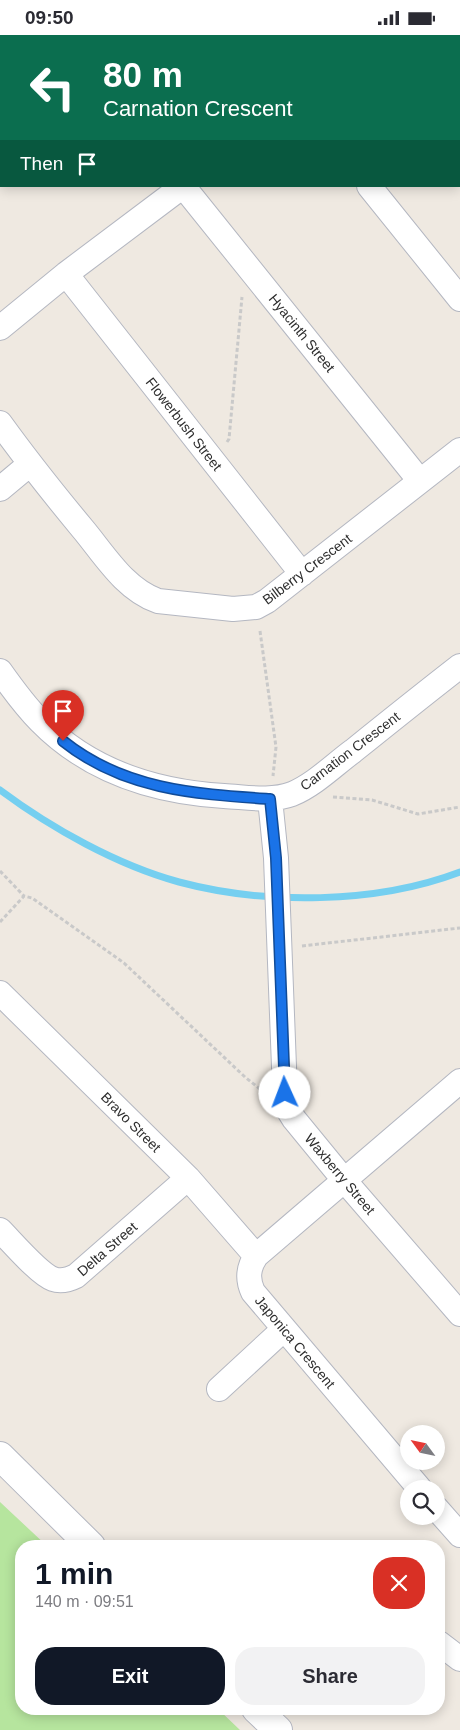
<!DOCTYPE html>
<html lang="en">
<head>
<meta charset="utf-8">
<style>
  :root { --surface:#fff; --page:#f2f2f3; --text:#2b2b33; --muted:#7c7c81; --accent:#111827 }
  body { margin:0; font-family:Arial,sans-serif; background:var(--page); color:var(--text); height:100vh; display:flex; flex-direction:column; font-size:19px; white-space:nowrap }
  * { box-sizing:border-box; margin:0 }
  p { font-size:16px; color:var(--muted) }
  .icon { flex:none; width:28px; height:28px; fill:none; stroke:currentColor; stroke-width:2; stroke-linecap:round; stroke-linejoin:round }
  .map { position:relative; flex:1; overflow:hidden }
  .side { position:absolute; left:15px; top:1505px; width:430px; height:175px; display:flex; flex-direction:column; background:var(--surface); border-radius:20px; box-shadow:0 2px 12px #0003 }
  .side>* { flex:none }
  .top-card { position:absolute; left:0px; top:0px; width:460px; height:152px; box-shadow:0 2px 12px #0003; background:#0b6e4f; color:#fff; overflow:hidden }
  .needle { width:32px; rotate:303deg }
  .buttons { position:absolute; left:400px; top:1390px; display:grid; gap:10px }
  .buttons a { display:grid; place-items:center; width:45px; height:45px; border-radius:50%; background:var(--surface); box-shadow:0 2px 12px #0003; font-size:25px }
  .pin { position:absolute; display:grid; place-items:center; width:42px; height:42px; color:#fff; margin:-51px -21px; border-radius:50% 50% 50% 0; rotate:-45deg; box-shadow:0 0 5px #0007 }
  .pin .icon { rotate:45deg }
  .me { position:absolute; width:55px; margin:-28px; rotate:358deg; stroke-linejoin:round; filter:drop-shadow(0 0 4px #0008) }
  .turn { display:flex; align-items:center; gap:18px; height:105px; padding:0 20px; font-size:22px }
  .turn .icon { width:65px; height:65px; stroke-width:2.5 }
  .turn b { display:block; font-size:35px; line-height:42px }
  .then { display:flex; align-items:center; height:48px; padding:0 20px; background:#0003; gap:10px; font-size:19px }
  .round { display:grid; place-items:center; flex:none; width:52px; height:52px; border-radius:20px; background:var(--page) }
  .head { display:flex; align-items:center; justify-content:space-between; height:85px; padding:0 20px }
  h1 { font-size:30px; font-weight:600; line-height:38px; color:var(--accent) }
  .action { display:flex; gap:10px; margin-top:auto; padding:10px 20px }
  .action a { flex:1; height:58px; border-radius:20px; background:var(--accent); color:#fff; font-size:20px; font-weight:600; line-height:58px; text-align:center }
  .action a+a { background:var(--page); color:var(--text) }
  .status { display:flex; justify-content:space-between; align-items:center; height:35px; padding:0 25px; background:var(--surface); direction:ltr }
  .status svg { height:14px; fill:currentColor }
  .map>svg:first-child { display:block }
  .green { fill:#b6e59e }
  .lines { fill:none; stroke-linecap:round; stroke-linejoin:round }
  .stream { stroke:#75cff0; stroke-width:7 }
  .minor-casing { stroke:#b4b7c1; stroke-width:26 }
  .tertiary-casing { stroke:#b4b7c1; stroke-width:30 }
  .path { stroke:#c9c9c9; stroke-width:3; stroke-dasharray:4 2.5; stroke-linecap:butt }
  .minor { stroke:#fff; stroke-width:24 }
  .tertiary { stroke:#fff; stroke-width:28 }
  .route-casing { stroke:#114b97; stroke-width:12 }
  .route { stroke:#1a73e8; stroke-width:9 }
  .labels { text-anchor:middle; stroke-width:4; stroke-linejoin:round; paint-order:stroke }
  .street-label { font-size:14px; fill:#2e2e2e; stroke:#fff }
</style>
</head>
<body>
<div class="status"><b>09:50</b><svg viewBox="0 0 49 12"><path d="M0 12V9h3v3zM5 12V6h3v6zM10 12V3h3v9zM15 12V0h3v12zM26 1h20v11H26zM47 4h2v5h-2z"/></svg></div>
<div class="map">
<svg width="460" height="1695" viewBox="0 0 460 1695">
  <rect width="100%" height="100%" fill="#efe9e1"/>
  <path class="green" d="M0,1467L47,1511H21V1674H218L240,1695H0Z"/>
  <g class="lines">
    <path class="stream" d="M0,755C51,793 117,830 179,847C265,870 376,869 460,837"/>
    <g class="minor-casing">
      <path id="minor" d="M435,0L436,1
        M372,1L374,0
        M459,29L460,30
        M183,151L420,446
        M369,151L460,264
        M66,239L302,539
        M0,293L66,239L183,151
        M0,388C26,424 53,458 82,493C104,519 124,554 158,566L233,574L256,572L267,566L460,415
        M0,454L30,429
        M0,636C12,653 25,671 40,686C89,736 156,757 224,761C246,762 270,767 292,759C314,750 334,730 353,716C389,687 424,659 460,631
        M270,764L276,823L285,1058L289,1076L294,1084L344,1145L460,1279
        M0,958L188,1143L256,1221
        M0,1195C12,1207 39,1239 53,1244C61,1247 68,1245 76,1241L188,1143
        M219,1354L284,1294
        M420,1454L253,1257C247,1244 248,1233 256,1221L460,1046
        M436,1473L460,1500
        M439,1608L460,1624"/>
    </g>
    <g class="tertiary-casing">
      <path id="tertiary" d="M86,1L88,0
        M0,68L1,67
        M0,1421L91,1511
        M256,1674L278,1695"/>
    </g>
    <path class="path" d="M227,407L229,404L242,262
      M260,596L276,712L273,741
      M333,762L372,765L418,779L460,772
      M0,836L24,861
      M0,887L24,861L32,863L124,928L245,1042L260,1054
      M302,911L460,893"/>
    <use href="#minor" class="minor"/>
    <use href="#tertiary" class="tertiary"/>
  </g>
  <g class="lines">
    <g class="route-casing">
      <path id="route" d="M63,706C124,755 196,759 270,764L276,823L285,1058"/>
    </g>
    <use href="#route" class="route"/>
  </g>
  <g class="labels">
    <g class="street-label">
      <text transform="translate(302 298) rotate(51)" y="5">Hyacinth Street</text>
      <text transform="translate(184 389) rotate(52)" y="5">Flowerbush Street</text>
      <text transform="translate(307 534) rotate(-37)" y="5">Bilberry Crescent</text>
      <text transform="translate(350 716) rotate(-37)" y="5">Carnation Crescent</text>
      <text transform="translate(131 1087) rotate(45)" y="5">Bravo Street</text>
      <text transform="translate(340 1139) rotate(50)" y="5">Waxberry Street</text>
      <text transform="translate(107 1214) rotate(-41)" y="5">Delta Street</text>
      <text transform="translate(295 1307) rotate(50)" y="5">Japonica Crescent</text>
    </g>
  </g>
</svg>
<div class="buttons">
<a><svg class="needle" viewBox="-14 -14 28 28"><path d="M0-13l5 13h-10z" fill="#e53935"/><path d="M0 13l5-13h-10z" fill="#7c7c81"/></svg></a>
<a><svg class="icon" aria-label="search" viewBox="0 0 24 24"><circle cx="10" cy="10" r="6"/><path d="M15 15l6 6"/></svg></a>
</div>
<div class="pin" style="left:63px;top:706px;background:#d93025"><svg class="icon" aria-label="arrive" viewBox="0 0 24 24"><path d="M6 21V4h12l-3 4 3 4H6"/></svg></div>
<svg class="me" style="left:285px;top:1058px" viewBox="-20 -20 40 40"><circle r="19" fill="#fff"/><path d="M0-13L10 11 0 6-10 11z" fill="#1a73e8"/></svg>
<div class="top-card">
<div class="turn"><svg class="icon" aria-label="left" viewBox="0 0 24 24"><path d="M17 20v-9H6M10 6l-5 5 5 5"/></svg><div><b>80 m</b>Carnation Crescent</div></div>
<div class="then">Then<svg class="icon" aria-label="arrive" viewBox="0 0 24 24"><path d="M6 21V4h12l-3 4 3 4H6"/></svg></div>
</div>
<section class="side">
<div class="head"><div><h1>1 min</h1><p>140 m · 09:51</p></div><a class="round" style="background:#d93025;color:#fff"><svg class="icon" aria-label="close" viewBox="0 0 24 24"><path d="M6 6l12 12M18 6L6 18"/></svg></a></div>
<div class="action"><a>Exit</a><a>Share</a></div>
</section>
</div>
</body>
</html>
